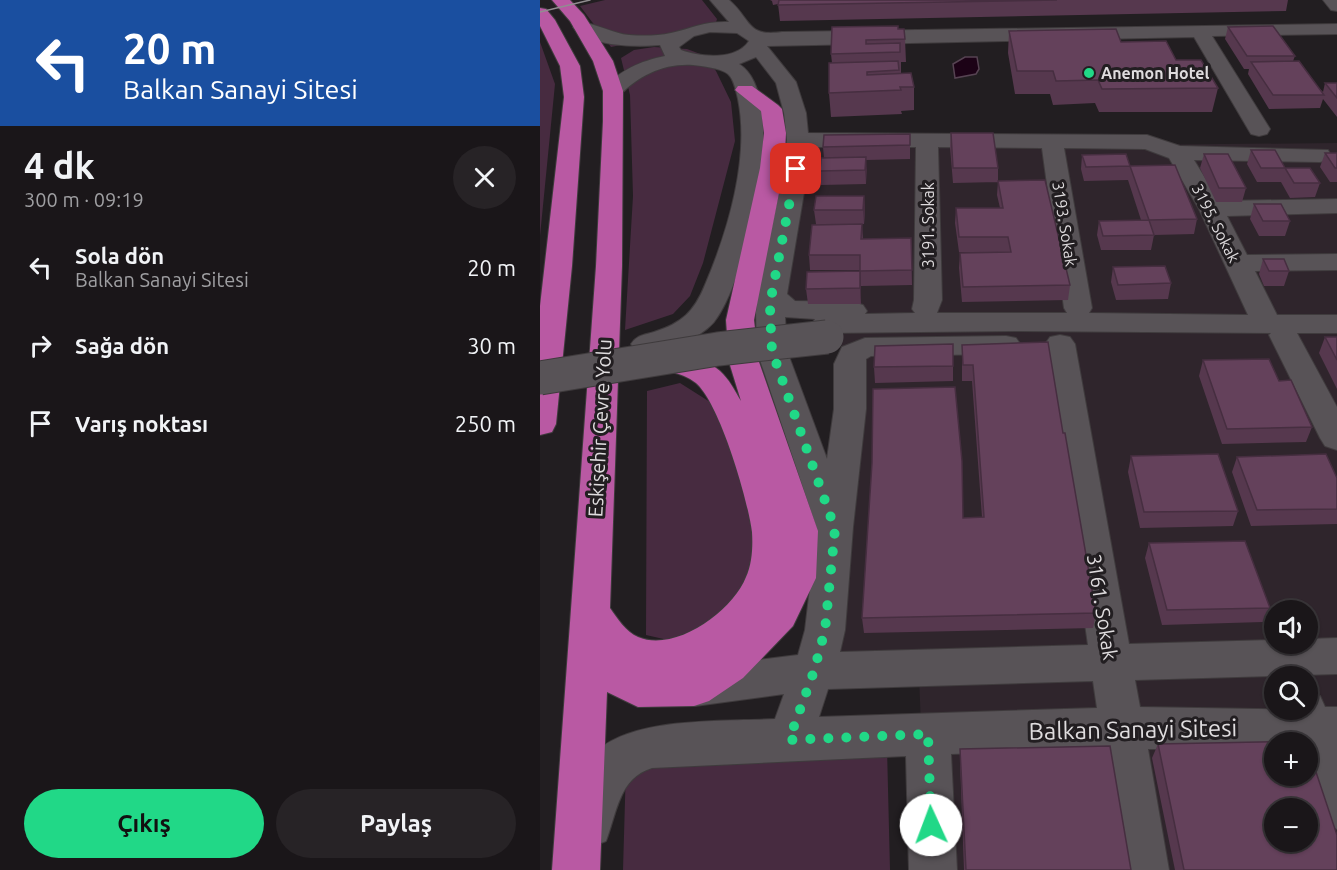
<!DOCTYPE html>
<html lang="tr">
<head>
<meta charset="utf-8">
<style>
  :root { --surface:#1a1619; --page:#272326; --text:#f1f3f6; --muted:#9f9fa2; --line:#383538; --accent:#21d887 }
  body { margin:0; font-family:Ubuntu,sans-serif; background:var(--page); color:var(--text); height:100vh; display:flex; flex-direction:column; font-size:22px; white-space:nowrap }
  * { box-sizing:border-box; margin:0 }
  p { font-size:20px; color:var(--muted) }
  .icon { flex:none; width:33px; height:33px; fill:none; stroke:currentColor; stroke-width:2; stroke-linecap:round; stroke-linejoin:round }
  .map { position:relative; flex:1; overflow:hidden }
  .drawer { display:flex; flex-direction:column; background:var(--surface); width:540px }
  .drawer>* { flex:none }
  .banner { background:#1a4fa0; color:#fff; overflow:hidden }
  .buttons { position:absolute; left:724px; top:600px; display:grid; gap:12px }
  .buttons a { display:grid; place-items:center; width:54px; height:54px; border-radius:50%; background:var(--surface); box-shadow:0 2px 4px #0004,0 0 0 2px var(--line); font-size:30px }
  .pin { position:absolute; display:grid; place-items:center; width:51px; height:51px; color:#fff; margin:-26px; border-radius:12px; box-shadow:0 3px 9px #0006 }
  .me { position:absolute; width:66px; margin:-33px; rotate:358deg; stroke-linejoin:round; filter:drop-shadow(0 0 4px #0008) }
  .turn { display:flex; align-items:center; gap:21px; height:126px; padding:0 24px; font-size:27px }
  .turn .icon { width:78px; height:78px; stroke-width:2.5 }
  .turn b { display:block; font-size:42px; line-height:51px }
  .round { display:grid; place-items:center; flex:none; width:63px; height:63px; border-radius:32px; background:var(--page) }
  .headline { display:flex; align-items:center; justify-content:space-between; height:102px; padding:0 24px }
  h1 { font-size:36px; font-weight:700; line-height:45px }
  .cta { display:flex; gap:12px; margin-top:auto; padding:12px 24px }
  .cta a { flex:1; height:69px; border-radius:36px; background:var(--accent); color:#111; font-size:24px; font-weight:700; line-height:69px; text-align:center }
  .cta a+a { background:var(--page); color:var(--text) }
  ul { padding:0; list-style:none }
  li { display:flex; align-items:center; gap:18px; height:78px; padding:0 24px }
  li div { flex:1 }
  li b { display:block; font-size:22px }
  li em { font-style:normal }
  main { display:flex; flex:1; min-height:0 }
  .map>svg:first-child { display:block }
  .built { fill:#2f252c; fill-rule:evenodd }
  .green { fill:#472b40 }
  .water { fill:#1c0216; stroke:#564352; stroke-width:1.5 }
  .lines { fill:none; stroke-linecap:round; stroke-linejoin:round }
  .minor-casing { stroke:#3f3b3d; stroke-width:2 }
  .highway-casing { stroke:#3f3b3d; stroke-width:2 }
  .minor { fill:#585357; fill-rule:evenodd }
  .highway { fill:#b959a3; fill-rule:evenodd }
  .tram { stroke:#918d90; stroke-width:1.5 }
  .minor-bridge-casing { stroke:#3f3b3d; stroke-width:35; stroke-linecap:butt }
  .minor-bridge { stroke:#585357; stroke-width:33 }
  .wall { fill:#56384e }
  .shaded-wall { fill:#462e40 }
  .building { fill:#64415b; stroke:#462e40; stroke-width:1.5; fill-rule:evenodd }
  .route { stroke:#21d887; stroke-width:10; stroke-dasharray:0 18 }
  .poi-dot { fill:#21d887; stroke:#221e21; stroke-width:2 }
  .labels { text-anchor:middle; stroke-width:6; stroke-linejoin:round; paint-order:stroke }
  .far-poi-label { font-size:16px; font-weight:bold; fill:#dfdcde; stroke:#221e21; text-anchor:start }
  .far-street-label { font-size:16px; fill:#dfdcde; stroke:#221e21 }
  .street-label { font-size:20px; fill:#dfdcde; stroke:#221e21 }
  .near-street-label { font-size:24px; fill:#dfdcde; stroke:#221e21 }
</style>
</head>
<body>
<main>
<section class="drawer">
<div class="banner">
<div class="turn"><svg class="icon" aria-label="left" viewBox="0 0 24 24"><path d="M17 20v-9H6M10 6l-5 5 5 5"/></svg><div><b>20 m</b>Balkan Sanayi Sitesi</div></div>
</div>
<div class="headline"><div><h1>4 dk</h1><p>300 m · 09:19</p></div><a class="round"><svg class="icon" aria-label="close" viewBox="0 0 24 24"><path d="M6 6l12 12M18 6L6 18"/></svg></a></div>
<ul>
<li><svg class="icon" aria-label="left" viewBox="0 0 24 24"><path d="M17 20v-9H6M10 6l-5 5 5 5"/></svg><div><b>Sola dön</b><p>Balkan Sanayi Sitesi</p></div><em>20 m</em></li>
<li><svg class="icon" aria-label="right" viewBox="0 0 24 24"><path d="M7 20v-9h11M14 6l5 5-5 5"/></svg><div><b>Sağa dön</b></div><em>30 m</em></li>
<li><svg class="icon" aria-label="arrive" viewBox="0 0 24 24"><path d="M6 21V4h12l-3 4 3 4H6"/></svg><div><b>Varış noktası</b></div><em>250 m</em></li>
</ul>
<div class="cta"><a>Çıkış</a><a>Paylaş</a></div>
</section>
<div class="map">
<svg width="797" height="870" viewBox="0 0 797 870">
  <rect width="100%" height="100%" fill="#221e21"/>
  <path class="built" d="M797,143V870H387L379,677L295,686L290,462L304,319L242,315L271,148ZM735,610H768V644H735ZM735,676H768V710H735ZM735,742H768V776H735ZM735,808H768V842H735Z"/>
  <path class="green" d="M65,0H162L177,19L175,26L71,47L40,6Z
    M0,42L15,84L0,236Z
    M114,47L147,49L163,55L176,71L191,102L195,141L163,263L150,296L133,314L85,330L93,196L90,95L81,58L94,50Z
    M140,383L170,402L188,436L208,494L218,545L213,582L167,625L128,640L106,635L107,391Z
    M347,748L350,870H83L86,766Z"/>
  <path class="water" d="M425,57H437L439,69L436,74L415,78L413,64Z"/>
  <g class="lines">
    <g class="minor-casing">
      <path id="minor" d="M170,0H189C212,20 206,37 242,32L797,24V34L672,36L730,129L727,134L719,136L711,134L708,129L654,37L227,46L256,82L266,113L268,133L607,135L640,146L788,150L791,155L788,160L780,162L654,160L679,201L797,199V213L687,216L707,255L797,254V270L715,271L737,315H797V333H757L797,407V450L785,446L780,438L729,335L731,333L477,331L286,333L276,330L272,324L275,319L245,317L247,351L287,459L294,409V364L302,347L325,338L466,336L476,338L481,345L476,352L466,354L331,356L326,359V409L313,527L305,630L300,652L548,645L505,344L510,337L520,335L530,337L535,344L589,644L735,640V644H768V639L797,638V674L595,680L600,707L768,710V691L780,696L785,707H797V829L781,822L764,776H768V742H735V749H608L629,870H581L563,749L411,754L417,870H369L366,756L112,768C79,778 77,812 66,841L49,848L32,841L25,824C31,808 42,767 53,755C88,716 184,722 235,719L244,694L155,706L140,701L134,687L140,673L155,668L258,655L265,630L277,529L217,351L216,312L218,293L244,169L247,140L244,113L236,83L216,57L199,64C252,97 206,282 174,322C158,340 119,357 96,351L91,344C97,335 104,335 114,332C142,323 154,312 165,285C188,231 210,158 198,99C196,91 194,79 188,74C181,68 162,66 153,65C125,63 99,75 80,95H66L63,91C78,70 101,61 125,56L120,45C98,47 47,47 33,27L36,23C50,20 72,34 89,35C102,36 118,36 131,33C153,28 164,21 189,22ZM170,32L197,33L209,41C196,61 160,57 141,50L139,47L154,36ZM269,147H376L374,300L372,309L375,313L325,314L327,311L323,305L313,302L255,301L247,294L268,169ZM398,147L502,148L524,308L527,313H397L402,300ZM524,148L605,149L629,158L659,209L708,315L549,313L552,308ZM553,681L557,708L279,717L288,689Z
        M783,0H797V11L791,10Z"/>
    </g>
    <g class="highway-casing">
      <path id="highway" d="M12,0H30L44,15L73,61L83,91L82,266L70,608C77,618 86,632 98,637C135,653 193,611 206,577C212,564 213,547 212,532C208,500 180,404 156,383C141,371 122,371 104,366L100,359L104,352C127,346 162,355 180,371C189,379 195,391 201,401L189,362L186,320L220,168L224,133L221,111L195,90L198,86H212L238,105L242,109L246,133L244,168L214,320L219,362L278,531L276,578L253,626L203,678L169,701L154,706L98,707L67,692L60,870H12L56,266L63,121V91L53,61L30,21Z
        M0,8L6,9L15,20L40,66L44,97L32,266L16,424L12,432L0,435V306L24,97L20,66L0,26Z"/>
    </g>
    <use href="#minor" class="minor"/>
    <use href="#highway" class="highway"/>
    <path class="tram" d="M0,12L50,0"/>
    <g class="minor-bridge-casing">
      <path id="minor-bridge" d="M0,378L178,349L287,337"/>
    </g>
    <use href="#minor-bridge" class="minor-bridge"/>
  </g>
  <path class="wall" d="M230,0H748L746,11L240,21L238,4L233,5L232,1Z
    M292,27L358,29L365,39L366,62H361V73L374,87V110L361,111L362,114L291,117L289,93L292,63L291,54Z
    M688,27L755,56L753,61L783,92L785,83H797V117L783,99L780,108L729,109L708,74L709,69H704L685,39Z
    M469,31L581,42L636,60L678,88L672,112H559L555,103L513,105L510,94H475L468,53Z
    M411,133L458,168V182L413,183L410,147Z
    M370,134V159L326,160V184L281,185L280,171L284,158L283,147Z
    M711,150L745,168L741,182H717L707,164Z
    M785,153H797V182H790L780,167Z
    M664,154L706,188L702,202H676L660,168Z
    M542,155L590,166L657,219L654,234L614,235L611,250H561L557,235L559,221L601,220L588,180L544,181L541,169Z
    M745,168L780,183L775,197L750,198L741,182Z
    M458,181L530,285L528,300L422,302L419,268L420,253L467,252H419L415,223L416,208H460L457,195Z
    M324,196L325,210L324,224H322L323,239L371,238L372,285L321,286L320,270H270L269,255L276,224L274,210Z
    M714,204L750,221L745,236H719L710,219Z
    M723,259L749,271L744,286H724L719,274Z
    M573,267L631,283L628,299L576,300L571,282Z
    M320,271L321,304H268L266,289Z
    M785,337H797V389L779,353Z
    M422,345L523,433L556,613L553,628L324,633L322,618L423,518L442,517L432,381H422Z
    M663,360L739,381L772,427L766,442L682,444L659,376Z
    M413,366V381L335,383L334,367Z
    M591,456L698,511L693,526L600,528L588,472Z
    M697,457L797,478V524L711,526L692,472Z
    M609,543L730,608L723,622L622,625L605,558Z
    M618,744L797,870H635L612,758Z
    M420,749L591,870H424L420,762Z"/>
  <path class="shaded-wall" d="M326,157L327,171L326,184L325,170Z
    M324,196L325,210L324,224L323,210Z
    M320,271L321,286V304L320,288Z"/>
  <path class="building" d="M239,0H517L238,5Z
    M358,26V29H364L365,39L326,40V44L360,43V52L291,54L292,27Z
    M733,26L755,56H707L688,27Z
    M576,29L581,42L626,41L636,60H661L678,88L562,89L558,80L516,81L513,71H477L469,31Z
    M358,61L359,70L327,72V75L371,73L374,87H360L361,90L289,93V63Z
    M759,61L784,95H733L711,62Z
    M785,83H797V98Z
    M411,133H453L458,168H413Z
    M370,134V145L283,147L284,135Z
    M711,150H735L745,168H721Z
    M785,153H797V168H795Z
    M586,154L590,166L546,167L542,155Z
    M664,154H688L706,188H679Z
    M326,157L325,170L280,171L281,158Z
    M635,165L657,219L609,220L590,166Z
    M745,168H770L780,183H754Z
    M505,180L530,285L423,287L420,253L471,252L468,237H419L416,208H463L458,181Z
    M276,196H324L323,210H274Z
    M714,204H741L750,221H723Z
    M609,220L614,235L563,236L559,221Z
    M322,224L321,239L371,238L372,270L320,271V255H269L272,225Z
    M723,259H744L749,271H729Z
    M625,266L631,283L578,285L573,267Z
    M320,271V288L266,289L267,272Z
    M785,337H797V360Z
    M508,342L523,433H525L556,613L322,618L332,463L333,389L415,387L422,461L423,518L444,517L433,365H423L422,345Z
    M413,344V366L334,367L335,346Z
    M729,359L739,381L751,380L772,427L687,429L663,360Z
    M678,454L698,511L604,512L591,456Z
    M786,454L797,478V509L717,510L697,457Z
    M705,541L730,608L627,610L609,543Z
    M765,741L766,742H735V776H768V748L797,835V870H644L618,744ZM735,808H768V842H735Z
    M570,746L591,870H426L420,749Z"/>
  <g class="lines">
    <path class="route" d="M256,169L232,293L230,312L232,351L295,529L285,630L274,671L249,740L388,734L391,825"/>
  </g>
  <circle class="poi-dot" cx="549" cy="73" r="6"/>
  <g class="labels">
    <g class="far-poi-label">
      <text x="561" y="79">Anemon Hotel</text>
    </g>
    <g class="far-street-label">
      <text transform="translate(676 223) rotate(63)" y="6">3195. Sokak</text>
      <text transform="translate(525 224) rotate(81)" y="6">3193. Sokak</text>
      <text transform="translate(388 225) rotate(-90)" y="6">3191. Sokak</text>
    </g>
    <g class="street-label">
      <text transform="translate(60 428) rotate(-87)" y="7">Eskişehir Çevre Yolu</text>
      <text transform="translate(562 607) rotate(81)" y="7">3161. Sokak</text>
    </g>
    <g class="near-street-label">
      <text transform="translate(593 730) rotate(-1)" y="8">Balkan Sanayi Sitesi</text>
    </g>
  </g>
</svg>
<div class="buttons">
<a><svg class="icon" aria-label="sound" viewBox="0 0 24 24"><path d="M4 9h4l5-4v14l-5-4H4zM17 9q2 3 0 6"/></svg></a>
<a><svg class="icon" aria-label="search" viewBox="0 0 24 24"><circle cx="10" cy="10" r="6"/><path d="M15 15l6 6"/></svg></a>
<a>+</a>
<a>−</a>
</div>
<div class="pin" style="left:256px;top:169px;background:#d93025"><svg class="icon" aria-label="arrive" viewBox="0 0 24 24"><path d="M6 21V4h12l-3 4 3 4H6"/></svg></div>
<svg class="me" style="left:391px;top:825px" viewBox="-20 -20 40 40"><circle r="19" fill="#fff"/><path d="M0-13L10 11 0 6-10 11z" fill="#21d887"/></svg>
</div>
</main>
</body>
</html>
